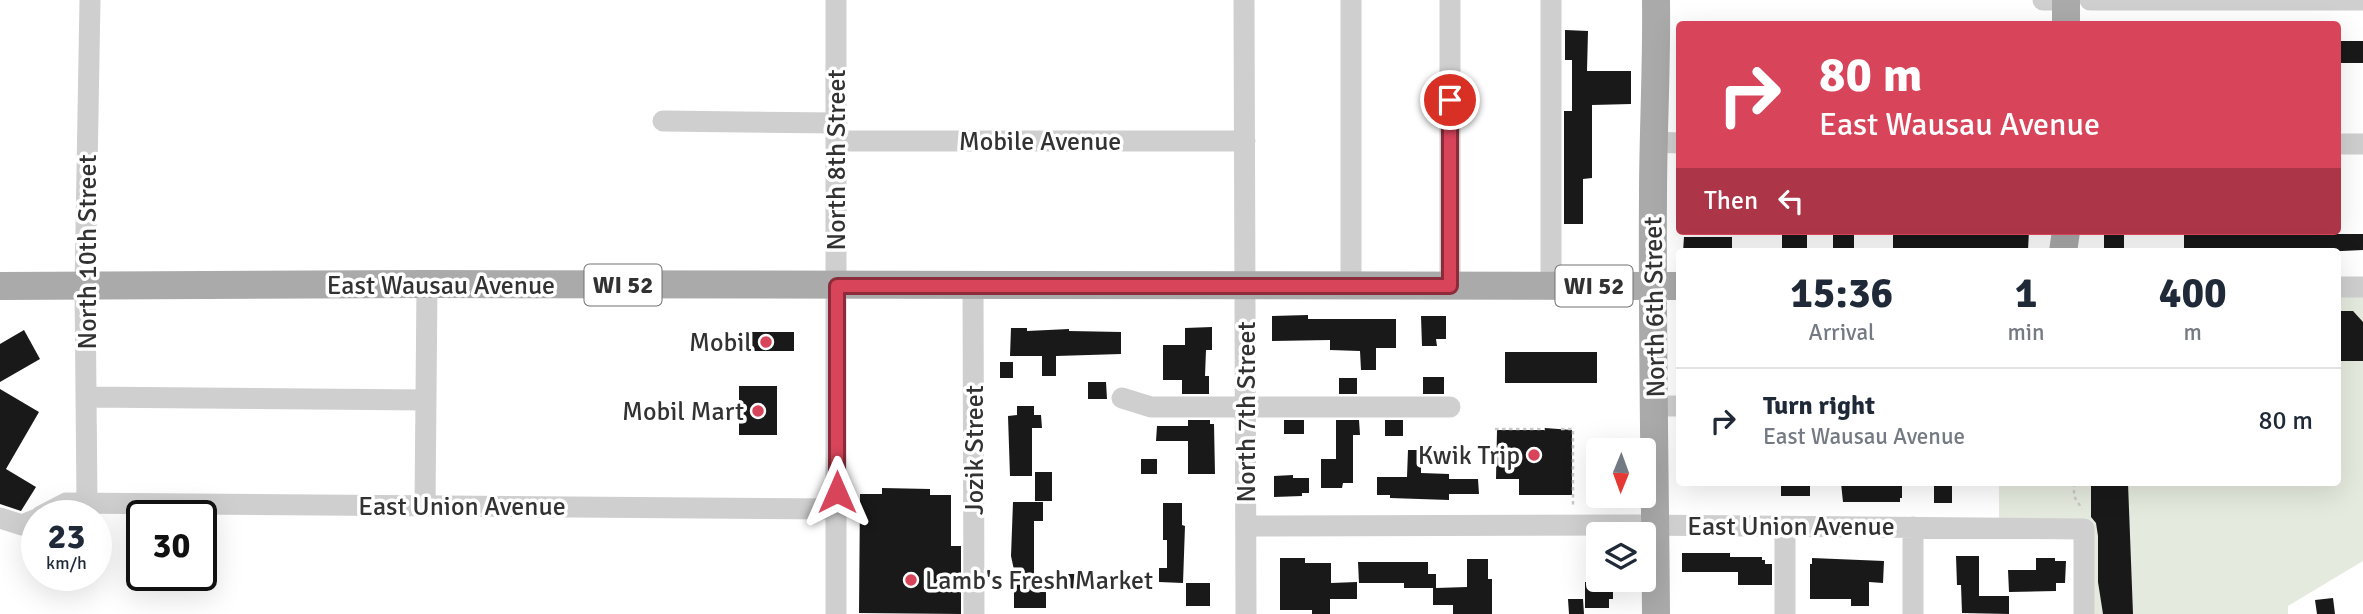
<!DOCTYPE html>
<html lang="en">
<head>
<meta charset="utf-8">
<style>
  :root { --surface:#fff; --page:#f2f2f3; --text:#1f2937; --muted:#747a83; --line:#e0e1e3 }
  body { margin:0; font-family:Signika,sans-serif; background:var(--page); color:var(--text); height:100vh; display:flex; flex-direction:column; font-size:26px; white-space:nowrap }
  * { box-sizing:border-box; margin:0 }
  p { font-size:23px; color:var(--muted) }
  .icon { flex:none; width:38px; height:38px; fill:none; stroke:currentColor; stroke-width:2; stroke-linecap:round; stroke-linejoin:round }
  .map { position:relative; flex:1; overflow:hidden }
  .details { position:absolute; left:1676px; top:248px; width:665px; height:238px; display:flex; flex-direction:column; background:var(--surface); border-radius:7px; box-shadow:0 7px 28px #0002 }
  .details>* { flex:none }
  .guide { position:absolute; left:1676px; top:21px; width:665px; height:214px; border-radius:7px; box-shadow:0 7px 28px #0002; background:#d8445a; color:#fff; overflow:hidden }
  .needle { width:46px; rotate:181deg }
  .fabs { position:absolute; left:1586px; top:438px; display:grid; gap:14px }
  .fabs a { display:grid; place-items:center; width:70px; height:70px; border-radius:7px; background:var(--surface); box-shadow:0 7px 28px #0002; font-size:35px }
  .speed { position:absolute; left:21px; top:500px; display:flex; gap:14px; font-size:35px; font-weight:700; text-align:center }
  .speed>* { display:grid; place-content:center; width:91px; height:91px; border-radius:50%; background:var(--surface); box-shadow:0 7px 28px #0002; line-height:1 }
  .speed small { font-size:18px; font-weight:400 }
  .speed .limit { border:4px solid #111; border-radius:10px; background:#fff; color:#111 }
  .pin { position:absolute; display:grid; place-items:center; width:60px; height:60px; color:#fff; margin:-30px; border:4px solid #fff; border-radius:50%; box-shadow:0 2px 7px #0007 }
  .me { position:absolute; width:77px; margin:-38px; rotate:0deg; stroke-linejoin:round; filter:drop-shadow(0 0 5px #0008) }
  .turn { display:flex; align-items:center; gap:24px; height:147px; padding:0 28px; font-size:32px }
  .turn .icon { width:91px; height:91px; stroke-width:2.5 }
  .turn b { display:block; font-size:49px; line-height:60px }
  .then { display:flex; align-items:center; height:66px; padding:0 28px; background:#0003; gap:14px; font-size:26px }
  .eta { display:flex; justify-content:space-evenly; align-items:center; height:119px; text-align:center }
  .eta b { font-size:42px; font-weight:700; line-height:49px }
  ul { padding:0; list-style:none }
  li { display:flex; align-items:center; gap:21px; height:105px; padding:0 28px; border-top:2px solid var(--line) }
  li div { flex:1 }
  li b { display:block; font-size:26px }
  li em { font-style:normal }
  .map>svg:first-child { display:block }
  .green { fill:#e5eade }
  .building { fill:#191919 }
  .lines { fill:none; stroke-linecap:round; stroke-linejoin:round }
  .path { stroke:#c9c9c9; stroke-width:2.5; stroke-dasharray:3.5 3.5; stroke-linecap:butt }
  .minor { stroke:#cfcfcf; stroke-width:21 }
  .major { stroke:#aaa; stroke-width:28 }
  .route-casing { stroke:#8c2c3a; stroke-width:18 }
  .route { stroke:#d8445a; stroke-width:12 }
  .poi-dot { fill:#d8445a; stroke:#fff; stroke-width:2.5 }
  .labels { text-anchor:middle; stroke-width:7; stroke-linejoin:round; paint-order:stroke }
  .shield { fill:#fff; stroke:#707070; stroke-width:2 }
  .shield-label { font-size:24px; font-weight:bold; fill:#323232 }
  .street-label { font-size:26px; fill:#323232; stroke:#fff }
  .poi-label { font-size:26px; fill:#323232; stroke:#fff; text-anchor:end }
</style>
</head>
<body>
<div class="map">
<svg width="2363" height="614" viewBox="0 0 2363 614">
  <rect width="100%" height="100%" fill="#fff"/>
  <path class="green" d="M2338,286H2363V561L2288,606V614H2085L2086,526H1999V483H2338Z"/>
  <path class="building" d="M1565,30L1588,31L1587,71H1631V104L1592,105V178L1583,179V224H1564V111H1572V60H1565Z
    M2338,41H2363V63H2338Z
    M1782,231H1807V252H1782Z
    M1893,231H2029L2028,250L2007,252L2005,249H1974L1970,252H1948V250H1923V252H1893Z
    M2104,231H2124V252H2104Z
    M2184,231H2306V234H2363V250L2320,252V249H2274V252H2212V250L2184,249Z
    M1833,232H1854V252H1833Z
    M1684,237H1732V252H1683Z
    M2338,311H2353L2363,322V361H2338Z
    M1308,315V319H1396V348H1376V370H1361L1360,351L1330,350V340L1272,341V316Z
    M1421,316H1446V339H1436L1437,346H1422Z
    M1212,327V350H1206L1205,376H1209V394H1182V380H1163V345H1185V328Z
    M1011,328H1027V331L1069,329V331L1121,332V354L1056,356V376H1042V356H1010Z
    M24,330L40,359L0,382V344Z
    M739,332H794V351H739Z
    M1505,352H1597V383H1505Z
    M1000,362H1013V378H1000Z
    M1423,377H1444V394H1423Z
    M1339,378H1357V394H1339Z
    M1088,382H1106L1107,399H1088Z
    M739,386H777V435H739Z
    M0,389L39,412L6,469L36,487L21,511L0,504Z
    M1017,406H1034V415H1041L1042,428H1032V476H1010L1008,416L1017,415Z
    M1188,420H1210V424H1214L1215,474H1188V441H1156L1157,426H1188Z
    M1284,420H1304V434H1284Z
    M1336,420H1359L1360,435H1353V483H1343L1342,488H1321V459H1336Z
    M1385,420H1403V436H1385Z
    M1545,428L1572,430V495H1519V479H1496L1497,430H1545Z
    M1408,450H1421V473L1449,474V479H1478L1479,494H1449V500L1390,498V495H1377V477H1407Z
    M1141,459H1157V474H1141Z
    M1035,472H1052V501H1035Z
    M1293,475V478H1309V493H1302V496L1274,497V476Z
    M1781,483H1810V496H1781Z
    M1841,483H1902V498H1900V502H1843Z
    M1934,483H1952V503H1934Z
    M2091,483H2128L2133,614H2103L2098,582V536L2096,523L2091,517Z
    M882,488L930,489V495H951V546H961V614L859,613L860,494H882Z
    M1013,502H1043V521H1034V588H1040V592H1046V608H1014V570L1011,556Z
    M1163,503H1182V525L1185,526L1183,583L1159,582V568H1167V540H1163Z
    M1682,553H1730V557H1762V560H1765V564H1772V585H1738V572H1682Z
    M1956,556H1979V596H2009V614L1962,613L1961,585H1957Z
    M1280,558H1305V563H1331V583L1357,582V599H1330V614H1312V610H1280Z
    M1812,558L1884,561L1883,583L1869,582V606H1851V599H1810V564H1812Z
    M2036,558H2055V561H2066L2065,583H2056V591L2009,592L2008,570H2036Z
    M1467,559H1488V579H1492V614H1453V605H1433V588H1404V583H1359L1358,562H1428V574H1436V588L1467,587Z
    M1067,574H1085V589L1067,588Z
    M1588,579H1613V599H1609V608H1585V582H1588Z
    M1186,583H1210V606H1186Z
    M2333,598L2335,614H2317L2315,600Z
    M1568,599H1583L1584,614H1569Z"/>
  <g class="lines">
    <path class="path" d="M1495,429H1545
      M1561,429H1573V505
      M2074,483V496L2082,509"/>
    <path class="minor" d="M836,0V614
      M1244,0L1246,614
      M1551,0V286
      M2043,0H2051
      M2090,0H2363
      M663,121L837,123
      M836,141H1245
      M1653,142L1680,143
      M2338,144H2363
      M973,286L974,614
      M1351,286V0
      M1450,286V0
      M2338,287H2363
      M87,397L425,400
      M1122,398L1151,407H1450
      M1655,406H1680
      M87,503L85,286L90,0
      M425,506L427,284
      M41,516L66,503L837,509
      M0,518L22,525L37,519
      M1246,526L1636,525L2084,529V614
      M1785,527V614
      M1913,614V527"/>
    <path class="major" d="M2066,0V24
      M2063,252L2066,231
      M0,286L427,284L1680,286
      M1656,614C1655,475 1652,336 1653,197C1653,131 1657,66 1656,0"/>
  </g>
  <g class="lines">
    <g class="route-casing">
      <path id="route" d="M837,492V286H1450V100"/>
    </g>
    <use href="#route" class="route"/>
  </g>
  <g class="poi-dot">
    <circle cx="766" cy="342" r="7"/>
    <circle cx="758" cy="411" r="7"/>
    <circle cx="1534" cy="455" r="7"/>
    <circle cx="911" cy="580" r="7"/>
  </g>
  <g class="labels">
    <g class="shield">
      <rect x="584.5" y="264.5" width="77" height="41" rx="5"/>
      <rect x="1555.5" y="265.5" width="77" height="41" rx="5"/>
    </g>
    <g class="shield-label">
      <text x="623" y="293">WI 52</text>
      <text x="1594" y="294">WI 52</text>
    </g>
    <g class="street-label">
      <text x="1040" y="150">Mobile Avenue</text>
      <text transform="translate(836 160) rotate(-90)" y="9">North 8th Street</text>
      <text transform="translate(87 252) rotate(-90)" y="9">North 10th Street</text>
      <text x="441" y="294">East Wausau Avenue</text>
      <text transform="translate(1654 307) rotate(-91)" y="9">North 6th Street</text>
      <text transform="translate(1246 412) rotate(-90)" y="9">North 7th Street</text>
      <text transform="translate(974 450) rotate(-90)" y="9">Jozik Street</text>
      <text x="462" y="515">East Union Avenue</text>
      <text x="1791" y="535">East Union Avenue</text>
    </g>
    <g class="poi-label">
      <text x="752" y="351">Mobil</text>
      <text x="744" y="420">Mobil Mart</text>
      <text x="1520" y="464">Kwik Trip</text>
      <text x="925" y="589" text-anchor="start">Lamb's Fresh Market</text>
    </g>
  </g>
</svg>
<div class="fabs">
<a><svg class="needle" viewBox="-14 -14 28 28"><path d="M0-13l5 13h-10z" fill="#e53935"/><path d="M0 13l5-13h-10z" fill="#747a83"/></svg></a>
<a><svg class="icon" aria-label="layers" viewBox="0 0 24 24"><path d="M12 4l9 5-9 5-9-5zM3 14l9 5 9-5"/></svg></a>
</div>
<div class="speed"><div>23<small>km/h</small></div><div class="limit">30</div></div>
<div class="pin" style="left:1450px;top:100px;background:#d93025"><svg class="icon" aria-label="arrive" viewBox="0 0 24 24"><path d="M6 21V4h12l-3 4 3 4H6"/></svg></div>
<svg class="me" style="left:837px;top:492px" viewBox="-20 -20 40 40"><path d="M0-17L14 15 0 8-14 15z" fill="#d8445a" stroke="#fff" stroke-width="4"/></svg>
<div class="guide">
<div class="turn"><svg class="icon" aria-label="right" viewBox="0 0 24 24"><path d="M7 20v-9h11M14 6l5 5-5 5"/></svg><div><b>80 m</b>East Wausau Avenue</div></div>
<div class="then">Then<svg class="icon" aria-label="left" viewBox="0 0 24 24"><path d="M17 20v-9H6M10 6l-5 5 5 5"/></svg></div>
</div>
<section class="details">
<div class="eta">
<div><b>15:36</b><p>Arrival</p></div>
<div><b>1</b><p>min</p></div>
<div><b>400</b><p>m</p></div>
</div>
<ul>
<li><svg class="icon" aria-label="right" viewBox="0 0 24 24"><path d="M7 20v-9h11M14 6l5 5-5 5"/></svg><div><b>Turn right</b><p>East Wausau Avenue</p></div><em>80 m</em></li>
</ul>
</section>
</div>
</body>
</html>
